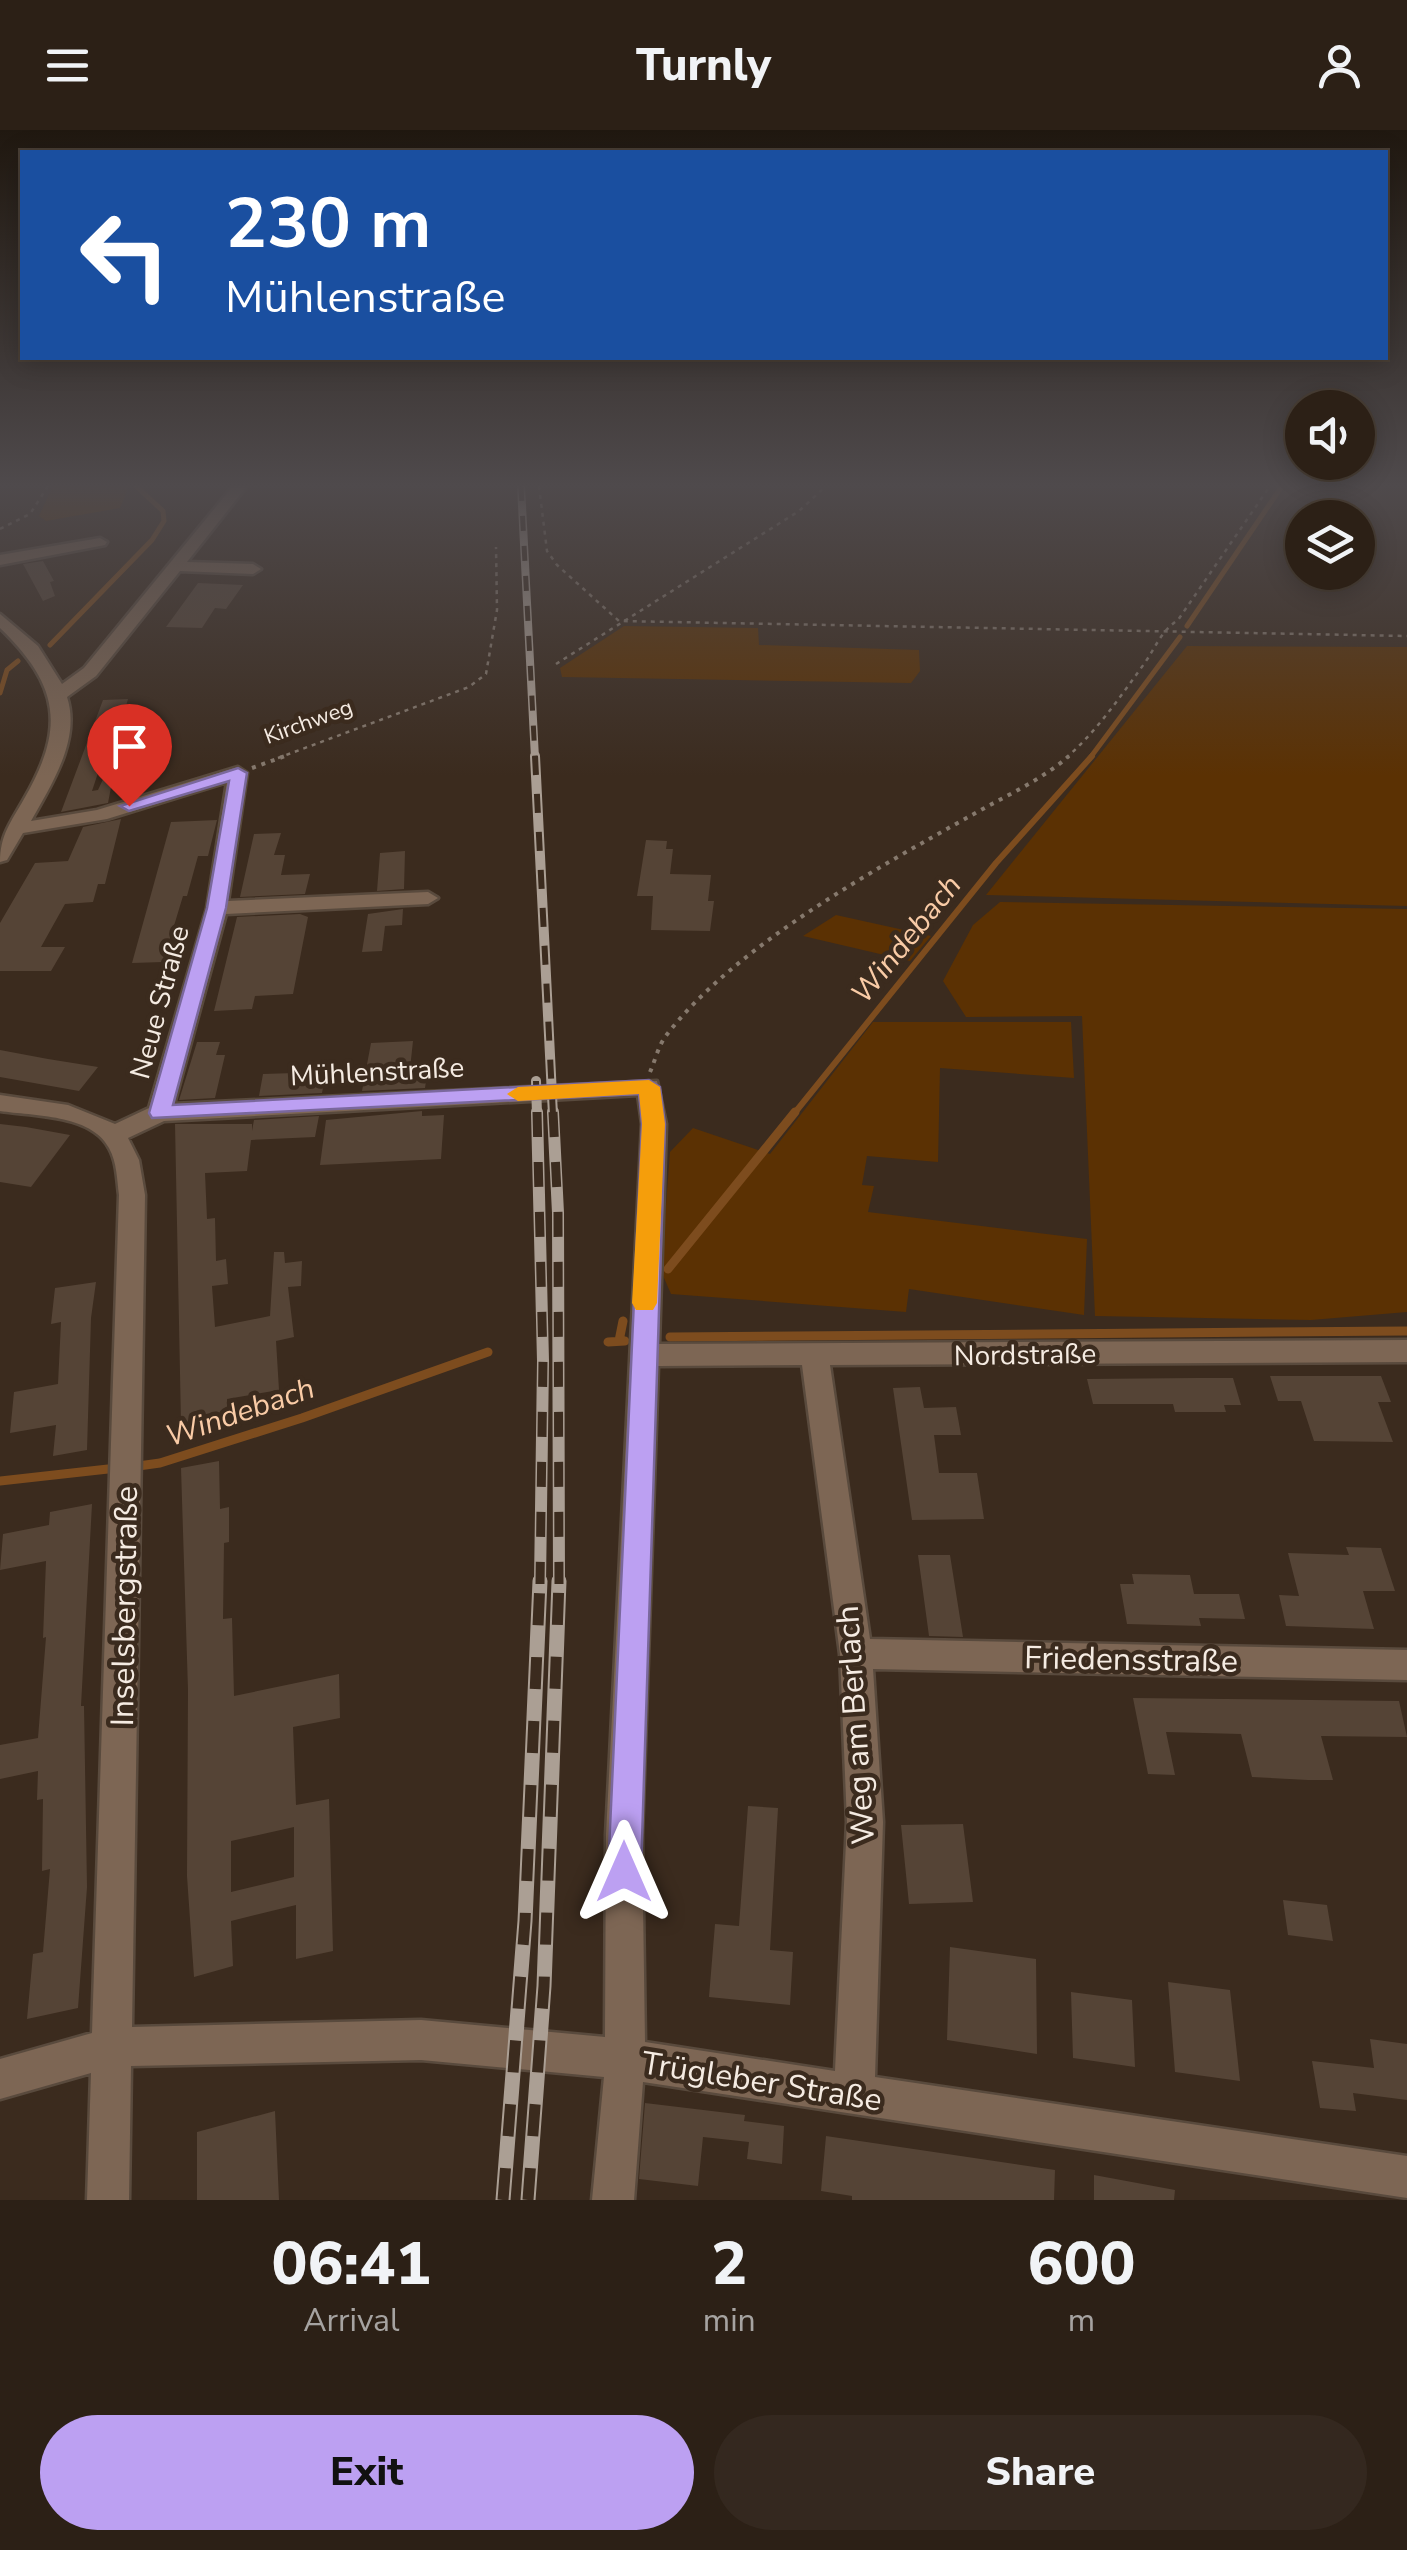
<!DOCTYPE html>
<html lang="en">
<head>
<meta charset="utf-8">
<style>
  :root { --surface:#2c2016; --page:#34281f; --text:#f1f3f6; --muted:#a6a3a1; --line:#483e35; --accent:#bca0f2 }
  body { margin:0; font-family:"Nunito Sans",sans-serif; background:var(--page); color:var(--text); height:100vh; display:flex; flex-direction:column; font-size:38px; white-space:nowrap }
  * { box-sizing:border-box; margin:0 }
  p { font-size:32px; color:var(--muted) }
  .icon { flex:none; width:55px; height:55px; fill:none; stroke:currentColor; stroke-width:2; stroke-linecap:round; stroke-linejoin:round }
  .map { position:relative; height:2070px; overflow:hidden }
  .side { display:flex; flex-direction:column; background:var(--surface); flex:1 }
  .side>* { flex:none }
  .top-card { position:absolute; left:20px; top:20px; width:1368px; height:210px; border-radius:0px; box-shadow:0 5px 25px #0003,0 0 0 2px var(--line); background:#1a4fa0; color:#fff; overflow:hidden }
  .fabs { position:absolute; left:1285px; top:260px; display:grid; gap:20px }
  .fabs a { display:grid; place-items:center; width:90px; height:90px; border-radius:50%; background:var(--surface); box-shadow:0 5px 25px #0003,0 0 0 2px var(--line); font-size:50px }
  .pin { position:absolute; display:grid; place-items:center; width:85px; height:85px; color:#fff; margin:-102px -42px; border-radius:50% 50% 50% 0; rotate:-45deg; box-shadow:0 0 10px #0007 }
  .pin .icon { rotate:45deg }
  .me { position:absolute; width:110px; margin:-55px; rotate:0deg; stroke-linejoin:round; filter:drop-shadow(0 0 8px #0008) }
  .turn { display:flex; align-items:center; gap:35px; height:210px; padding:0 40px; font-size:45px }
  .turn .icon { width:130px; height:130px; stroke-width:2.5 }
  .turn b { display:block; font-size:70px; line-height:85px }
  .eta { display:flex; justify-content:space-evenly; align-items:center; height:170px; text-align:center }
  .eta b { font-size:60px; font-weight:800; line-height:70px }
  .action { display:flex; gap:20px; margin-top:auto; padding:20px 40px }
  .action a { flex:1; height:115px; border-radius:60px; background:var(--accent); color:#111; font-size:40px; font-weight:800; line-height:115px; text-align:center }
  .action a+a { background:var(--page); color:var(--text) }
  header { display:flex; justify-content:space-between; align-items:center; height:130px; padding:0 40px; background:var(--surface); font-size:45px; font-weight:800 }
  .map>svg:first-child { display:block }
  .green { fill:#5b3103 }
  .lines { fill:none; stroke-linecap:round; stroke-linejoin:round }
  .stream-far2 { stroke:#7d4c1e; stroke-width:5 }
  .stream-far1 { stroke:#7d4c1e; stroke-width:6 }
  .stream { stroke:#7d4c1e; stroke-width:9 }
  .building { fill:#554436; fill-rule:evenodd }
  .minor-casing { stroke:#594a3d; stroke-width:5 }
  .path-far1 { stroke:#86796d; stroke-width:2.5; stroke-dasharray:4 5; stroke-linecap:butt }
  .path { stroke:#86796d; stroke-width:4; stroke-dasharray:4 6; stroke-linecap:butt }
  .minor { fill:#7d6654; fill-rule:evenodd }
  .rail-far3-casing { stroke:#ab9f94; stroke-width:8 }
  .rail-far2-casing { stroke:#ab9f94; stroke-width:10 }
  .rail-far1-casing { stroke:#ab9f94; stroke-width:12 }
  .rail-casing { stroke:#ab9f94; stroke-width:15 }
  .rail-far3 { stroke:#3b2b1e; stroke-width:5; stroke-dasharray:15; stroke-linecap:butt }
  .rail-far2 { stroke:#3b2b1e; stroke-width:6; stroke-dasharray:19; stroke-linecap:butt }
  .rail-far1 { stroke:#3b2b1e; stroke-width:9; stroke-dasharray:25; stroke-linecap:butt }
  .rail { stroke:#3b2b1e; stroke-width:11; stroke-dasharray:32; stroke-linecap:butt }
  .route { fill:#bca0f2; stroke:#7a689d; stroke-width:2.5 }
  .slow { fill:#f59e0b }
  .labels { text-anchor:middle; stroke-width:9; stroke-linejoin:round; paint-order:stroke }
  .far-street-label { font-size:22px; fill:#f5ebe2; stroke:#3b2b1e }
  .street-label { font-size:28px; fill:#f5ebe2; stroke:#3b2b1e }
  .water-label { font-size:30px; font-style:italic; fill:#f9cba6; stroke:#3b2b1e }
  .near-street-label { font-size:32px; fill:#f5ebe2; stroke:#3b2b1e }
</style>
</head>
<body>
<header><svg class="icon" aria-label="menu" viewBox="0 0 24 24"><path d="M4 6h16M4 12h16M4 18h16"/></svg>Turnly<svg class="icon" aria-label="person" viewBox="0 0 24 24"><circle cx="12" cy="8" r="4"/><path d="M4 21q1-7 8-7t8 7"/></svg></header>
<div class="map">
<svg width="1407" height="2070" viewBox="0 0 1407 2070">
  <rect width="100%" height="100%" fill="#3b2b1e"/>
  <path class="green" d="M53,356H129L120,378L46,391L39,386Z
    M624,496L758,498L759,515L919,520L920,541L911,553L562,547L560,538Z
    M1187,516L1407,517V776L986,765Z
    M1000,772L1407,779V1182L1311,1190L1095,1186L1082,886L966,887L943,851L973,795Z
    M836,785L931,806L910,831L803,806Z
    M873,892H1071L1074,948L940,938L938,1032L867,1026L862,1055L874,1056L868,1082L1087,1109L1084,1185L909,1159L906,1182L671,1164L661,1141L670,1022L693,998L770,1024Z"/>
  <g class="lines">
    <path class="stream-far2" d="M1187,496L1282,356
      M50,515L152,410L164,391L163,381L136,356
      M0,563L7,540L18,531
      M1090,628L1180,507"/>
    <path class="stream-far1" d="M793,985L996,733L1092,626"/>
    <path class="stream" d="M668,1139L795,982
      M670,1207L1407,1201
      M619,1211L623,1191
      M608,1212L625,1211
      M131,1337L160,1333L302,1288L488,1222
      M0,1351L117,1338"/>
  </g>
  <path class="building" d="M43,431L54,451L50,452L55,466L43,471L23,434Z
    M198,453L243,455L226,479L215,478L202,498L166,497Z
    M128,569L126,576L134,575L125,604H115L110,619H106L92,661L98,660L105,645L113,647L108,673L61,682L103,570Z
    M121,689L105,754H98L93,772L65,774L41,817H65L51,841H0V793L35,733L68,731L83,697Z
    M217,690L208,726H198L187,766H183L163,832L132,833L171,692Z
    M281,703L274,725H285L281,745L310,744L305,764L240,767L254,704Z
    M646,710L667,711L666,719H673L670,744L711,745L708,771H714L710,801L651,800L653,766H637Z
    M405,721L404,759L377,761L380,723Z
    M403,779L402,795L385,796L382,821L362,822L368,784Z
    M300,784L308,787L293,864L255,866L252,879L214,881L237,787Z
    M413,911L410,939L428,938L425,958L362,961L371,913Z
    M197,912H220L216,925H225L215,968L179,970Z
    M0,920L48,929L98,937L79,961L0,947Z
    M326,942L322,963L259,966L263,944Z
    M422,981V986L444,985L441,1029L320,1035L326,990Z
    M319,986L315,1007L251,1010L247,1041L205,1043L207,1089L215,1088L216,1131L226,1129L228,1154L212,1156L215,1197L270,1186L274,1122H284L285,1133L302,1131L301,1156L288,1157L294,1207L276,1211L279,1260L227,1269V1284L181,1293L175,994H252V1001L254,990Z
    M0,994L26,997L70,1005L31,1057L0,1052Z
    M96,1152L91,1188L87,1320L53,1326L56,1295L10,1303L14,1262L58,1254L61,1192L51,1194L55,1158Z
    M1270,1246H1381L1391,1272H1378L1393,1312L1314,1311L1301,1271H1278Z
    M1196,1248H1233L1241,1275H1224L1226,1282H1175L1173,1274H1093L1087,1249Z
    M920,1257L924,1278L956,1277L961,1305H934L939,1343H977L984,1389L912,1390L893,1258Z
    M219,1331L220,1379L229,1377V1412L224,1413L223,1489L232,1488L234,1566L339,1544L340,1588L293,1597L296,1675L329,1669L333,1821L296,1829V1775L231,1791L233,1836L194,1847L187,1746L188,1560L181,1338ZM294,1697V1747L231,1762V1711Z
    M92,1374L81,1576H84L87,1757L78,1878L27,1889L33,1824L43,1822L50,1739L42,1741L43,1669L37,1670L38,1641L0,1649V1615L38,1608L46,1507L43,1508L46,1431L0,1440L3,1404L49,1395L50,1382Z
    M1346,1417L1381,1418L1395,1461H1363L1374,1499L1286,1496L1279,1465L1299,1466L1288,1423L1349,1425Z
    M918,1425H950L963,1507L929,1506Z
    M1132,1444L1190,1445L1194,1464H1239L1245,1489L1199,1488L1201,1496L1127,1494L1120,1454H1134Z
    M1133,1568L1399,1571L1407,1607L1321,1606L1333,1650H1308L1252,1647L1241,1604L1166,1602L1175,1645L1148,1644Z
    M748,1676L778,1678L770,1820L793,1822L790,1875L709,1867L715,1794L739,1796Z
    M963,1694L973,1772L909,1774L901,1695Z
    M1283,1770L1327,1775L1333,1811L1288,1805Z
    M950,1817L1036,1829L1037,1924L947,1910Z
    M1168,1852L1230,1860L1240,1951L1175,1942Z
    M1071,1862L1132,1870L1135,1937L1073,1928Z
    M1370,1909L1407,1914V1970L1353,1963L1356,1981L1320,1978L1312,1931L1374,1938Z
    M645,1973L745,1985L744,1991L784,1996L782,2034L747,2029L749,2012L703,2007L698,2056L639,2049Z
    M275,1981L279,2070H197V2002Z
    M826,2006L1055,2040L1054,2070H852V2066L821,2061Z
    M1094,2045L1175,2060L1174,2070H1094Z"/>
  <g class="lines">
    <g class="minor-casing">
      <path id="minor" d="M233,356H247L187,432L253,434L261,439L253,444L180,441L96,546L67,567C81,610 51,655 31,691L97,680L238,637L247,643L228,771L428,762L438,768L428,774L226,784L174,974L657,951L666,994L659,1214L1407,1210V1232L830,1235L870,1509L1407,1520V1550L873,1539L883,1692L875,1947L1407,2026V2068L643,1952L634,2070H592L604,1947L421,1930L131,1936L129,2070H87L91,1943L0,1969V1929L92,1903L119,1065C117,1050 117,1032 109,1018C91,984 33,986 0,981V965L68,975L115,994L149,978L207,778L227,652L107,689L23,703L7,730L0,732C0,705 11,692 24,669C66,597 59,555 0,498V484L38,516L62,554L84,538ZM638,965L642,994L606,1705L605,1907L421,1890L132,1897L145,1065L139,1030L128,1008L164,991ZM802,1235L840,1524L847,1692L835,1941L645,1912L642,1705L658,1236Z
        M100,408L107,412L105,415L0,435V425Z"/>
    </g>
    <path class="path-far1" d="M539,356L547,421L557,435L619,491L1407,506
      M0,399L30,384L48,356
      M556,534L799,381L826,356
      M278,628L469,557L486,544L497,480L496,417
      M1066,628C1097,601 1120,567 1144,534C1156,517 1161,501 1178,490L1270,356"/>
    <path class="path" d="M252,638L285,626
      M650,942C655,931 658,917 665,907C732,818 875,739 972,685C1005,666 1040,651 1069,626"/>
    <use href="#minor" class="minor"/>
    <g class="rail-far3-casing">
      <path id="rail-far3" d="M521,356L535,628"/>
    </g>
    <g class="rail-far2-casing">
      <path id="rail-far2" d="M535,626L553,985
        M536,951L537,985"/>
    </g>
    <g class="rail-far1-casing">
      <path id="rail-far1" d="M537,982L543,1231L540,1454
        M553,982L558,1083L559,1454"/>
    </g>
    <g class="rail-casing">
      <path id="rail" d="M503,2070L525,1791L540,1451
        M528,2070L544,1856L559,1451"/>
    </g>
    <use href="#rail-far3" class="rail-far3"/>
    <use href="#rail-far2" class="rail-far2"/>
    <use href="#rail-far1" class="rail-far1"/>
    <use href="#rail" class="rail"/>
  </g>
  <linearGradient id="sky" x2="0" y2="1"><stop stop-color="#201810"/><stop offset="0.55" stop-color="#4f4a4c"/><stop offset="1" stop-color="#4f4a4c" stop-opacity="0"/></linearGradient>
  <rect width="1407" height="646" fill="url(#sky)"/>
  <path class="route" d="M238,638L247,643L226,778L173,975L649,950L660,957L665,994L641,1742L636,1754L624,1759L613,1754L608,1742L642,994L639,964L152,988L149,983L207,778L229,651L129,681L120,676Z"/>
  <path class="slow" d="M649,950L660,957L665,994L657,1173L653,1180H636L632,1173L642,994L639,964L518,971L507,964L518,957Z"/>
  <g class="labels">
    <g class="far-street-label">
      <text transform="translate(308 591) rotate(-20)" y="8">Kirchweg</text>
    </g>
    <g class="street-label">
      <text transform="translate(159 872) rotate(-75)" y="10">Neue Straße</text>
      <text transform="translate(377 941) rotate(-3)" y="10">Mühlenstraße</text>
      <text transform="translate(1025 1224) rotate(-1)" y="10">Nordstraße</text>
    </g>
    <g class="water-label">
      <text transform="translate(906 809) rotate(-51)" y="10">Windebach</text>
      <text transform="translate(240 1282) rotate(-19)" y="10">Windebach</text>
    </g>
    <g class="near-street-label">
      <text transform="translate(124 1476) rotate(-89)" y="11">Inselsbergstraße</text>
      <text transform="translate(1131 1529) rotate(1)" y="11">Friedensstraße</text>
      <text transform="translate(855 1595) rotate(-94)" y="11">Weg am Berlach</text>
      <text transform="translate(762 1951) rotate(9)" y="11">Trügleber Straße</text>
    </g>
  </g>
</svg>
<div class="fabs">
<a><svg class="icon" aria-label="sound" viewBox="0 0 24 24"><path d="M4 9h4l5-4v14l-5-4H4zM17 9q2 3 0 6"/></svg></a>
<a><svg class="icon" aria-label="layers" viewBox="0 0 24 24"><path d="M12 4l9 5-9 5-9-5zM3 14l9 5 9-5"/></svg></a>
</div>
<div class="pin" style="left:129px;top:676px;background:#d93025"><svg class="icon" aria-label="arrive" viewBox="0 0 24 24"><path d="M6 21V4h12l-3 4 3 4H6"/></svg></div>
<svg class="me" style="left:624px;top:1742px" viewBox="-20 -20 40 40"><path d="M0-17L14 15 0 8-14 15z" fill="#bca0f2" stroke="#fff" stroke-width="4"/></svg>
<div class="top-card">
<div class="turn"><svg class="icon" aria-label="left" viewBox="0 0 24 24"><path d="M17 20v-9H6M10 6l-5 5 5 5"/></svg><div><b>230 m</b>Mühlenstraße</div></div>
</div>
</div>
<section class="side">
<div class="eta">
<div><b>06:41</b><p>Arrival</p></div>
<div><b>2</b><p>min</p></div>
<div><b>600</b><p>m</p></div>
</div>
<div class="action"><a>Exit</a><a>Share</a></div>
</section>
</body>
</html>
